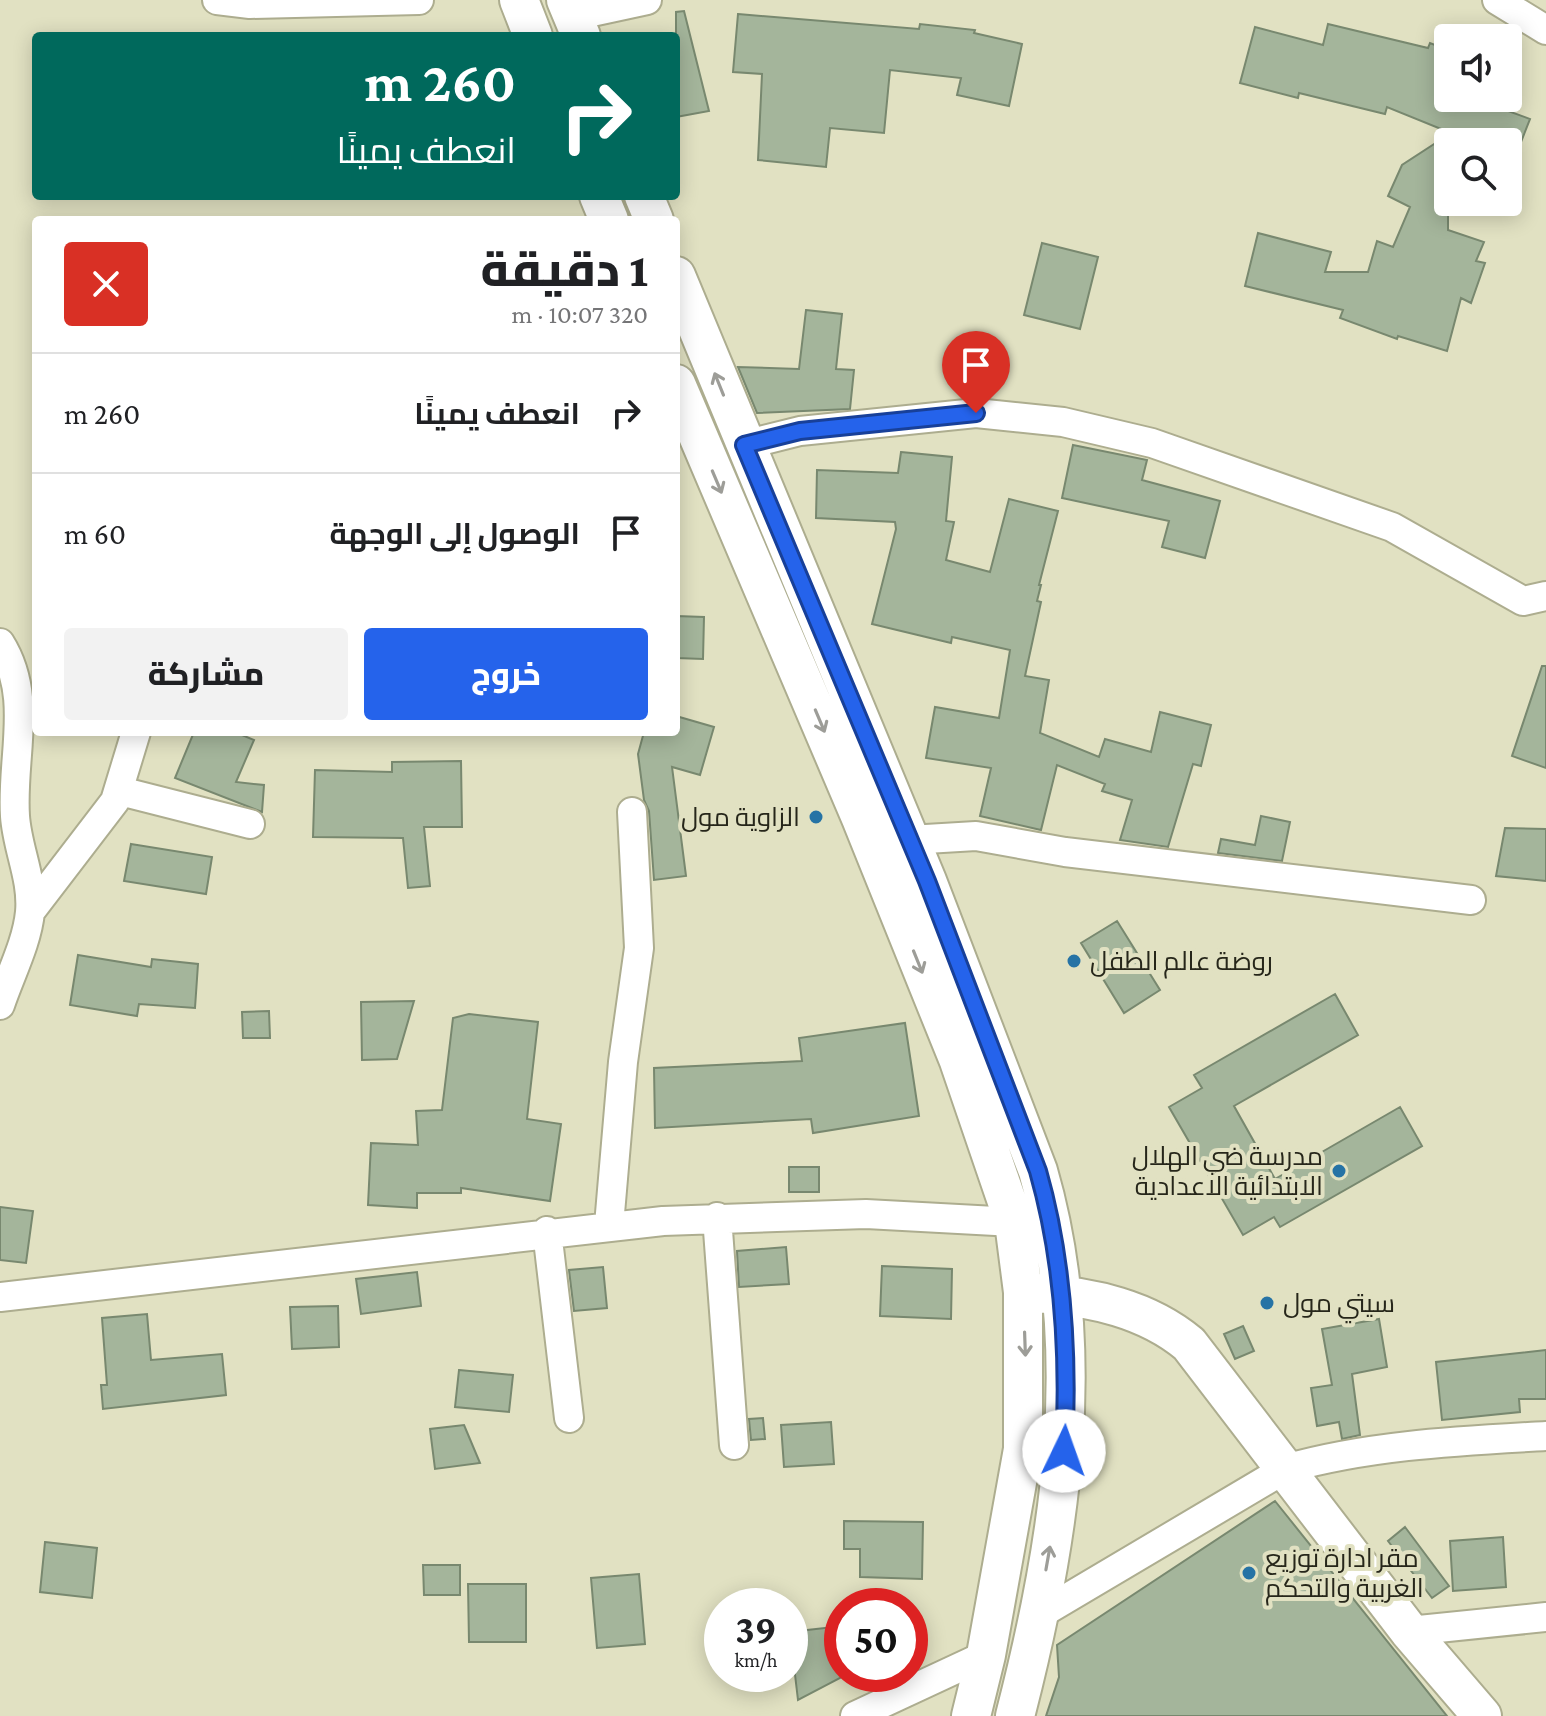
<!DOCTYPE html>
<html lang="ar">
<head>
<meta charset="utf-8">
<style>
  :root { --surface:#fff; --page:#f2f2f2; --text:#202124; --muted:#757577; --line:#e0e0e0; --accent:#2563eb }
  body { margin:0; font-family:"Crimson Pro",Cairo,serif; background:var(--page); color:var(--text); direction:rtl; height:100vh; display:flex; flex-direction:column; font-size:30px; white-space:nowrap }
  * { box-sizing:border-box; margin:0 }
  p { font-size:26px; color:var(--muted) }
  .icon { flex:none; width:44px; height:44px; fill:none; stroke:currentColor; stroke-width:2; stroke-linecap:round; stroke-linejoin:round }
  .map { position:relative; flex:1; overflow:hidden; direction:ltr }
  .sheet { position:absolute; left:32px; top:216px; width:648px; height:520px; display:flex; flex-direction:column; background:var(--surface); border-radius:8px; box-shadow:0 4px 20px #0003; direction:rtl }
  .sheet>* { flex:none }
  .guide { position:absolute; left:32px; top:32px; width:648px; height:168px; border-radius:8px; box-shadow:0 4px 20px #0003; direction:rtl; background:#00695c; color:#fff; overflow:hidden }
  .controls { position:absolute; left:1434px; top:24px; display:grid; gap:16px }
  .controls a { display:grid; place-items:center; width:88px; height:88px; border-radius:8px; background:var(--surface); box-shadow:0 4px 20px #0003; font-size:40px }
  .speed { position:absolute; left:704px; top:1588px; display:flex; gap:16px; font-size:40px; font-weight:700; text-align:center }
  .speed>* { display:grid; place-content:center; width:104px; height:104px; border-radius:50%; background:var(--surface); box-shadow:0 4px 20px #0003; line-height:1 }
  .speed small { font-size:20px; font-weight:400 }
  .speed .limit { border:12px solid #d22; background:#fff; color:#111 }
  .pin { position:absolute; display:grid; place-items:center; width:68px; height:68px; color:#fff; margin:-82px -34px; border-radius:50% 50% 50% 0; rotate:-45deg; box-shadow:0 0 8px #0007 }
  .pin .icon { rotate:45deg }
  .me { position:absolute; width:88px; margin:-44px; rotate:3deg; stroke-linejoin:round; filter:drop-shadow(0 0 6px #0008) }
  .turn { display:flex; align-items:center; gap:28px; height:168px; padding:0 32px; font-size:36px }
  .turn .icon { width:104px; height:104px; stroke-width:2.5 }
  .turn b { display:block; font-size:56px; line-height:68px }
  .round { display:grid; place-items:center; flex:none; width:84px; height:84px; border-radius:8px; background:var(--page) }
  .overview { display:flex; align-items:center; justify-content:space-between; height:136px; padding:0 32px }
  h1 { font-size:48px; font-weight:800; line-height:60px }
  .button { display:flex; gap:16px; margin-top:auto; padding:16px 32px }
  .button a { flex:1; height:92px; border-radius:8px; background:var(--accent); color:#fff; font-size:32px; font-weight:800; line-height:92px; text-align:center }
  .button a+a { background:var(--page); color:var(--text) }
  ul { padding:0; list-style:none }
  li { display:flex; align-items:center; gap:24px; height:120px; padding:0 32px; border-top:2px solid var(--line) }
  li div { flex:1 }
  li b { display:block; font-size:30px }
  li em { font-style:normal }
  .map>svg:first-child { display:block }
  .building { fill:#a4b59b; stroke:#78886f; stroke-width:2 }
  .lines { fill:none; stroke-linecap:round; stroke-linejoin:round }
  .minor-casing { stroke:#adad8f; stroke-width:32 }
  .secondary-casing { stroke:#adad8f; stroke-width:42 }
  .minor { stroke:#fff; stroke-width:28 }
  .secondary { stroke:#fff; stroke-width:38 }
  .oneway { stroke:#9d9d98 }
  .route-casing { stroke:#184099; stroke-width:20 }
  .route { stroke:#2563eb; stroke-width:14 }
  .poi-dot { fill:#2673a5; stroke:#e1e1c2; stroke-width:3 }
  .labels { text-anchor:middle; stroke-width:8; stroke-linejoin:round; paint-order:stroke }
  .poi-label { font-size:26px; fill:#26261a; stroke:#e1e1c2; text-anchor:start }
</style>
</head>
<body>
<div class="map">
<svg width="1546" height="1716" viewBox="0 0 1546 1716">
  <rect width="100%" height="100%" fill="#e1e1c2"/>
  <path class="building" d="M684,11L709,111L676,117V12Z
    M738,14L919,29L920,24L975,30L974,33L1022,44L1009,106L957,95L961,78L890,70L884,133L830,128L826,167L758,160L762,74L733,72Z
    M1328,24L1428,48L1430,43L1448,50V98H1494L1489,104L1530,119L1521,142H1448V161L1438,187L1448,192V230L1484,242L1476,261L1485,263L1471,303L1461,298L1447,351L1398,336L1397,339L1340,318L1343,310L1245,286L1258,233L1331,252L1325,272H1368L1377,241L1393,247L1410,207L1388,196L1402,165L1451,133L1387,107L1385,114L1299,93L1298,98L1240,83L1255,27L1323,45Z
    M1042,243L1098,257L1080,329L1024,315Z
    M806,310L842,314L836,369L854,370L850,409L757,413L738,367L799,369Z
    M1073,445L1147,460L1142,480L1220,501L1205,558L1162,547L1169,521L1062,498Z
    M901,452L952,457L946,521L954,522L946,560L990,572L1009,499L1058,511L1039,585H1041L1037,601L1041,602L1025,676L1049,680L1040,733L1099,757L1105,739L1151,752L1160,712L1211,725L1201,766L1193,764L1168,847L1120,840L1132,800L1102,791L1105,784L1057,765L1041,830L980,816L991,768L926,758L935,707L999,718L1010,650L952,637L951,643L872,624L896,529L895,522L816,518L817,470L898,473Z
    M676,616L704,617L703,659L676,658Z
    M1542,666H1546V768L1512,756Z
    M676,716L714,727L700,775L672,767L686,876L654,880L649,811L644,800L638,754L644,732H676Z
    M194,732H235L254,740L236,782L264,785L262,812L175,778Z
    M461,761L462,827H424L430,886L408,888L403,838L313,837L315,770L392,772V762Z
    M1261,816L1290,822L1282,861L1218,853L1221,839L1255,845Z
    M1505,828L1546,829V881L1496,876Z
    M131,844L212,857L206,894L124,881Z
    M1117,921L1160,990L1124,1013L1081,943Z
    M78,955L151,967L152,959L198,964L195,1008L139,1004L137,1016L70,1005Z
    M1335,994L1358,1035L1234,1106L1275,1179L1400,1107L1422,1146L1280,1227L1274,1217L1243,1235L1169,1107L1202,1088L1194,1075Z
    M414,1001L397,1059L362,1060L361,1002Z
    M269,1011L270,1038H243L242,1012Z
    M469,1014L538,1022L527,1119L561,1124L550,1201L461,1188V1193H417V1208L368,1205L371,1143L418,1145L416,1111L442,1110L453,1018Z
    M905,1023L919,1116L813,1133L811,1119L655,1128L654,1068L802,1061L799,1038Z
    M789,1167H819V1192H789Z
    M0,1207L33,1211L26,1263L0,1260Z
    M786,1247L789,1284L739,1287L737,1251Z
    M882,1266L952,1269L951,1319L880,1316Z
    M603,1267L607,1308L574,1311L569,1270Z
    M417,1272L421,1306L361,1314L356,1279Z
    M338,1306L339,1347L292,1349L290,1307Z
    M147,1314L151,1360L222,1354L226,1395L103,1409L101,1385H107L102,1318Z
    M1379,1319L1387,1367L1352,1374L1360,1435L1342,1439L1339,1422L1317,1426L1311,1388L1332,1385L1322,1329Z
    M1243,1326L1254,1351L1235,1359L1224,1334Z
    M1546,1350V1399H1519L1520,1412L1442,1420L1436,1362Z
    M459,1370L513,1375L509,1412L455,1407Z
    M763,1418L765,1439L751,1440L749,1419Z
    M831,1422L834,1464L784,1467L781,1425Z
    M464,1425L480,1463L435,1469L430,1429Z
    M1275,1501L1447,1716H1046L1059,1677L1057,1645Z
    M844,1521L923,1522L922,1579L860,1577V1549H844Z
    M1405,1527L1449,1586L1432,1598L1388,1541Z
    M1503,1537L1506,1587L1453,1591L1450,1541Z
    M45,1542L97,1548L92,1598L40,1592Z
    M423,1565H460V1595H424Z
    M639,1574L645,1644L597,1648L591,1578Z
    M468,1584H526V1642H469Z
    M842,1626V1677L798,1700L790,1632Z"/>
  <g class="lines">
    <g class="minor-casing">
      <path id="minor" d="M217,0L250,4L419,0
        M1497,0L1546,30
        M573,16L647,0
        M744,445L800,431L976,413L1063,422L1152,443L1392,527L1523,601L1546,596
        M0,643C34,697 11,756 15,816C17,848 33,879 30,912C27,943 10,975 0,1005
        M120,791L250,824
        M909,840L976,836L1065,852L1471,900
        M30,912L115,801L136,732
        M717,1217L734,1445
        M609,1225L623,1062L639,948L632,812
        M547,1231L569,1418
        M0,1297L663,1221L866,1214L1014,1222
        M1037,1616L1285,1469C1369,1445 1459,1441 1546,1436
        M1409,1631L1546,1617
        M855,1716L986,1655"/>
    </g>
    <g class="secondary-casing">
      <path id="secondary" d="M519,0L533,36
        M566,0L581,36
        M599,196L609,220
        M644,196L654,220
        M676,276L927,881L1038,1171C1090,1350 1061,1539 1015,1716
        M676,384L861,818L959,1061L1014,1222L1023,1292V1449L986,1655L971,1716
        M1038,1293C1092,1297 1147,1309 1189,1344L1409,1631L1482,1716"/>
    </g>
    <use href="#minor" class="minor"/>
    <use href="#secondary" class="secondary"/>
  </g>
  <defs><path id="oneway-shaft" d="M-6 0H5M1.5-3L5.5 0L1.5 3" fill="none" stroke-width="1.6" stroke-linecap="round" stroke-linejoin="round" transform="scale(2)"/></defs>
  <g class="oneway">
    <use href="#oneway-shaft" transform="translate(719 384) rotate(-112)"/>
    <use href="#oneway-shaft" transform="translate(717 482) rotate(67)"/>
    <use href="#oneway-shaft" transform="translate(820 721) rotate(67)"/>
    <use href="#oneway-shaft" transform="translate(918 962) rotate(68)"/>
    <use href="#oneway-shaft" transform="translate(1025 1344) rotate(88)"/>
    <use href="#oneway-shaft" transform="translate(1048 1558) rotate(-80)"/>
  </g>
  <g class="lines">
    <g class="route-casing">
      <path id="route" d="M976,413L800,431L744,445L927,881L1038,1171C1064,1262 1069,1357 1064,1451"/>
    </g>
    <use href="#route" class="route"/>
  </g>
  <g class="poi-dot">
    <circle cx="816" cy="817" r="8"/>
    <circle cx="1074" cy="961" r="8"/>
    <circle cx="1339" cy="1171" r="8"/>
    <circle cx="1267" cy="1303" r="8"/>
    <circle cx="1249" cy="1573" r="8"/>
  </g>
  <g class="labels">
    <g class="poi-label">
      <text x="800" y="826" text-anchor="end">الزاوية مول</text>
      <text x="1090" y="970">روضة عالم الطفل</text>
      <text x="1323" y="1165" text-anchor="end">مدرسة ضي الهلال<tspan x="1323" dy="30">الابتدائية الاعدادية</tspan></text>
      <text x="1283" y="1312">سيتي مول</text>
      <text x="1265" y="1567">مقر ادارة توزيع<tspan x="1265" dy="30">الغربية والتحكم</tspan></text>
    </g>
  </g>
</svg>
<div class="controls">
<a><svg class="icon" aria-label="sound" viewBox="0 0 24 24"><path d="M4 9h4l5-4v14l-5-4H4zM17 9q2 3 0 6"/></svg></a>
<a><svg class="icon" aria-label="search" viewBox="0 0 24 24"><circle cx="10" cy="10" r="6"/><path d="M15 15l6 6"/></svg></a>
</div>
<div class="speed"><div>39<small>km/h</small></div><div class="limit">50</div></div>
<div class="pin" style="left:976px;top:413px;background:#d93025"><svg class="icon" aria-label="arrive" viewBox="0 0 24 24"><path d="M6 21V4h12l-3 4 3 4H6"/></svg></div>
<svg class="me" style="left:1064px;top:1451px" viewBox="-20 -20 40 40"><circle r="19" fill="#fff"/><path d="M0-13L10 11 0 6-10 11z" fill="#2563eb"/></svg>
<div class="guide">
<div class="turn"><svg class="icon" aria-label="right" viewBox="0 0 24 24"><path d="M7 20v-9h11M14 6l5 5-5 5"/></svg><div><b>260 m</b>انعطف يمينًا</div></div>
</div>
<section class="sheet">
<div class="overview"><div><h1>1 دقيقة</h1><p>320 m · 10:07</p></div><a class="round" style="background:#d93025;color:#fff"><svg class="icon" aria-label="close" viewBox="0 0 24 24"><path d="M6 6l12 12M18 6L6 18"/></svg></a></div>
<ul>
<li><svg class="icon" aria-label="right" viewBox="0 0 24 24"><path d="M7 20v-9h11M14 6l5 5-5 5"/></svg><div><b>انعطف يمينًا</b></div><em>260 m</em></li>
<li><svg class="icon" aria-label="arrive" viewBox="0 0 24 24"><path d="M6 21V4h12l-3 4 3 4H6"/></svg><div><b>الوصول إلى الوجهة</b></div><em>60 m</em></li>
</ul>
<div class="button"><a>خروج</a><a>مشاركة</a></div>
</section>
</div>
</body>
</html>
